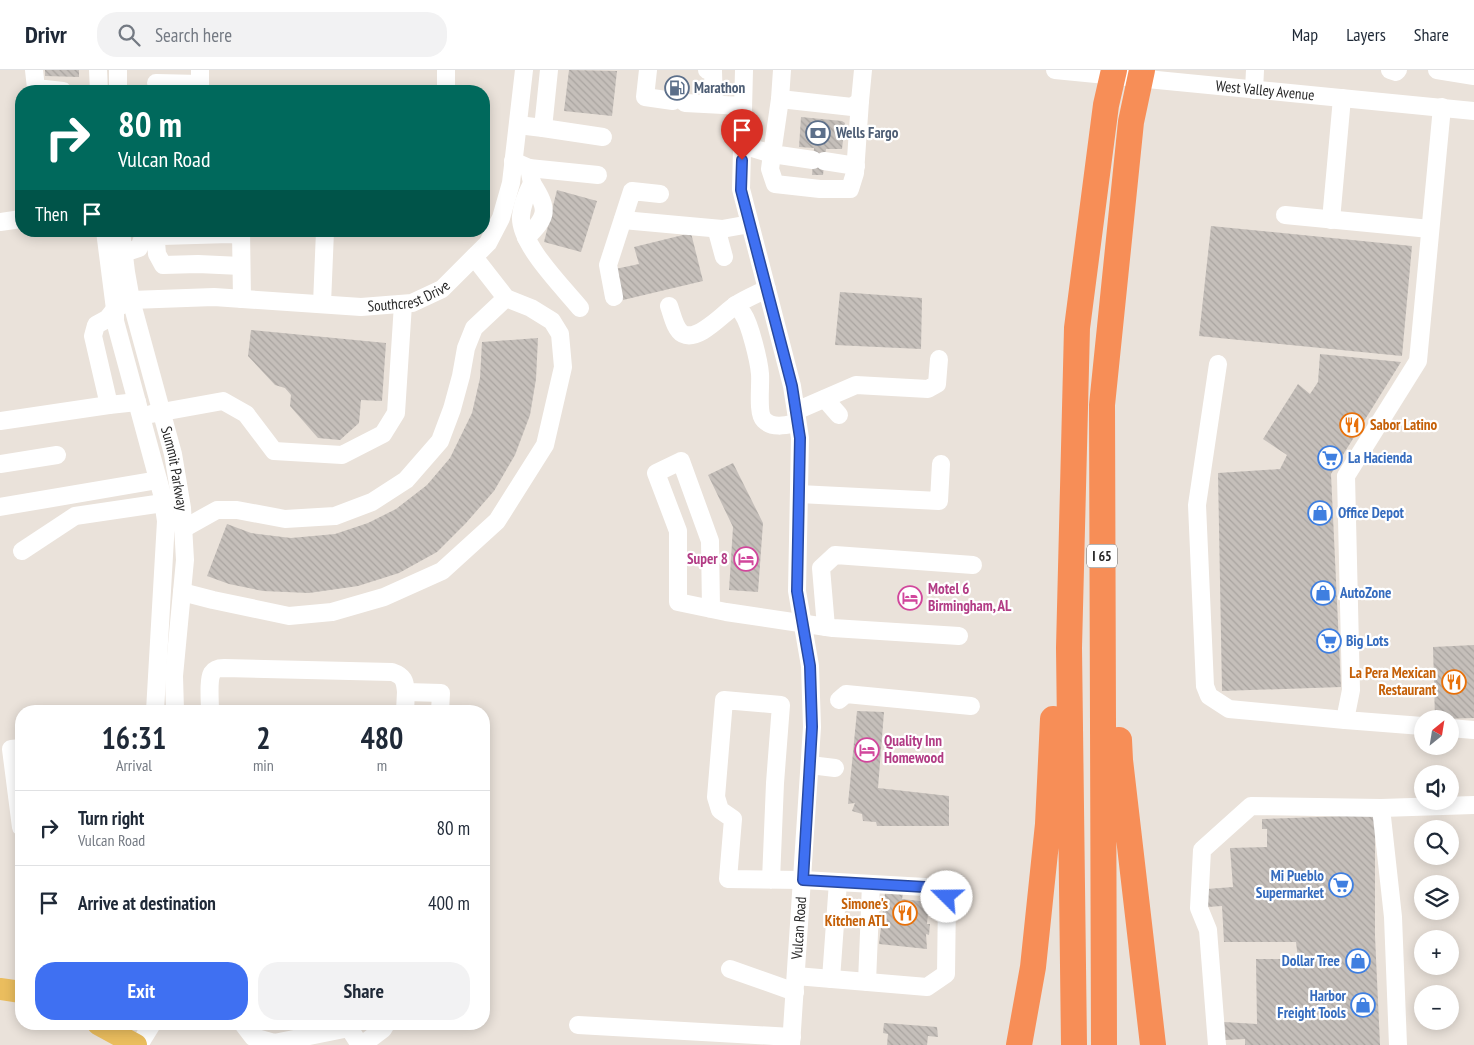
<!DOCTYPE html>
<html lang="en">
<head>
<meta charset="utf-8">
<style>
  :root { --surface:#fff; --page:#f2f2f3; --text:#1f2937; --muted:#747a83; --line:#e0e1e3; --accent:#3f70f2 }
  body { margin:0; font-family:"PT Sans Narrow",sans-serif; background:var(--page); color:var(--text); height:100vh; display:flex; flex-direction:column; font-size:19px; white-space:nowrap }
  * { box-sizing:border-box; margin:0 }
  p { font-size:16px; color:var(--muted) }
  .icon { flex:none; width:28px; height:28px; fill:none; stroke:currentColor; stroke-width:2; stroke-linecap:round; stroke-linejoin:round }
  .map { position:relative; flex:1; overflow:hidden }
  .drawer { position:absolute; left:15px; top:635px; width:475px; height:325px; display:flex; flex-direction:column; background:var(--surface); border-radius:20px; box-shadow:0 2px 12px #0003 }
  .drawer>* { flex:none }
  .guide { position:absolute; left:15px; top:15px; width:475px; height:152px; border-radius:20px; box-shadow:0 2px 12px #0003; background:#00695c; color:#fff; overflow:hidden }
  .needle { width:32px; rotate:30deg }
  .fabs { position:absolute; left:1414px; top:640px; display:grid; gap:10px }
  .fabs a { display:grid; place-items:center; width:45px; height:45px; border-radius:50%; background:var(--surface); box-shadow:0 2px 12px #0003; font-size:25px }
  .pin { position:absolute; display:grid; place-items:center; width:42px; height:42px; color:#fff; margin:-51px -21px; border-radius:50% 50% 50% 0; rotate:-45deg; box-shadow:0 0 5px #0007 }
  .pin .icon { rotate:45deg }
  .me { position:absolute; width:55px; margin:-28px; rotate:292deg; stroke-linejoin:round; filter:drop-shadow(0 0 4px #0008) }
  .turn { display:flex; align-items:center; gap:18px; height:105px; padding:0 20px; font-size:22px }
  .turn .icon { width:65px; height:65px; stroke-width:2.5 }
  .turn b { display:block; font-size:35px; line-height:42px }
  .then { display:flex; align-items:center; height:48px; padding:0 20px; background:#0003; gap:10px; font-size:19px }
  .eta { display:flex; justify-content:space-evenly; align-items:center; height:85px; text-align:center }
  .eta b { font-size:30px; font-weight:800; line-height:35px }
  .action { display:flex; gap:10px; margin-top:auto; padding:10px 20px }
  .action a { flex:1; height:58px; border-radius:20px; background:var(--accent); color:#fff; font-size:20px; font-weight:800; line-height:58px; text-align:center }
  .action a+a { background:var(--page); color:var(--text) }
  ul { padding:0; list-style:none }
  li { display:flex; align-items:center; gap:15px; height:75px; padding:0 20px; border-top:1px solid var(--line) }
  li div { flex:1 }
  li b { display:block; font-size:19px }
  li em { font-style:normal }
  header { display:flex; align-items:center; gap:30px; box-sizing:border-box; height:70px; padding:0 25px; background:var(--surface); border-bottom:1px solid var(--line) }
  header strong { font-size:24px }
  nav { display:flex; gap:28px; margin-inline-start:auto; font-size:18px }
  .search { width:350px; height:45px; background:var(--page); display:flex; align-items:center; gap:12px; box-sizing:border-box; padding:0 18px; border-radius:20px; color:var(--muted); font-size:19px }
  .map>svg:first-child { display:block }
  .building { fill:url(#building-back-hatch) }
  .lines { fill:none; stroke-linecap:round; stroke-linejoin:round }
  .minor { stroke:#fff; stroke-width:18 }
  .major { stroke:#eabd5e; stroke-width:22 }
  .highway { stroke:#f78e57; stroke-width:26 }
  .route-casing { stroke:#29499d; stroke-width:12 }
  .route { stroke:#3f70f2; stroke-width:9 }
  .labels { text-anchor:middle; stroke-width:4.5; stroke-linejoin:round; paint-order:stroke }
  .shield { fill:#fff; stroke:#686868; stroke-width:1 }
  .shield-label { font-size:14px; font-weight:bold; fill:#282828 }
  .service-label { font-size:15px; font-weight:bold; fill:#4e5e75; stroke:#fff; text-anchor:start }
  .street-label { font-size:15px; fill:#282828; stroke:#fff }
  .food-label { font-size:15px; font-weight:bold; fill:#c56008; stroke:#fff; text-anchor:end }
  .shop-label { font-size:15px; font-weight:bold; fill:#366cbe; stroke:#fff; text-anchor:start }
  .hotel-label { font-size:15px; font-weight:bold; fill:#b23c85; stroke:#fff; text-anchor:start }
</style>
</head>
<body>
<header>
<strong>Drivr</strong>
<div class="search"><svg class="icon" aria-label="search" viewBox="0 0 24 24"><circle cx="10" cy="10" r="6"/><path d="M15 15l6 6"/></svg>Search here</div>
<nav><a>Map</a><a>Layers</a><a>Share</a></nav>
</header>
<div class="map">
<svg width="1474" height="975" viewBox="0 0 1474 975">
  <defs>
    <pattern id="building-back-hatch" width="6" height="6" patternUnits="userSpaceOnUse" patternTransform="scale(1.25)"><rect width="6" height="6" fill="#c5bfba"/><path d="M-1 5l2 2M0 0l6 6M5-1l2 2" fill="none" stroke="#a9a4a0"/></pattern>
  </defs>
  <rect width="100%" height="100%" fill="#eae2da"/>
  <path class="building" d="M45,0H79V7L45,6Z
    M569,0L617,1L612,46L564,41Z
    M801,47L842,51L845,53L842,79H826L823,105H812L814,78L799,77Z
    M557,120L597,131L581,182L544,172Z
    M1211,156L1412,176L1402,286L1199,266Z
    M691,163L703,211L623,230L615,199L639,194L634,177Z
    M840,222L922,228L921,279L835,275Z
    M251,260L386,273L382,331L361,330L359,353L340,370L318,368L290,336L291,325L285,318L275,315L248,286Z
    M538,268L536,309L530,345L515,385L494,421L466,453L437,482L399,503L358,516L309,523L263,521L229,514L207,506L227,454L251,463L291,468L335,464L368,453L396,439L427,415L450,388L472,343L480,308L482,272Z
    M1320,284L1401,292L1331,404L1341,617L1222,621L1218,403L1280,399L1287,385L1263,369L1298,314L1310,324L1318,312Z
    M733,393L763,453L758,522L729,520L733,457L708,405Z
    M1474,575V648L1435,649L1433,577Z
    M857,641L884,642L878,718L949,726V756H877L876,752L863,751L862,744L852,741L855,733L848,734Z
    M1375,745V866L1380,975H1245V969L1225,970L1224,952L1257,954L1256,889H1298L1296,872H1224L1222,836L1207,837V819L1233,817L1230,778L1267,777V759H1262V749Z
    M885,823L903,824L902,829L929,832L927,854H930L929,865L926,864L927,879L879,874Z
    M884,953L937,957L938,967L928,966L927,975H887L888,964L883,963Z"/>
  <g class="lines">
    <g class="minor">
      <path d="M34,0L36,18L63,21"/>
      <path d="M98,0L99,21"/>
      <path d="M118,0V21"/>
      <path d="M648,0L645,27L673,31"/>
      <path d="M707,0L713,1L714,34"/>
      <path d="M744,0L741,119L792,316L800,368L797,521L810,596L812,657L791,975"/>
      <path d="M782,0L780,29L852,37L860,31L863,0"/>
      <path id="s1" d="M1055,0L1474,41"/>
      <path d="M1390,0L1396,2L1398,0"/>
      <path d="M1437,0L1474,6"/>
      <path d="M156,13L200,14V0"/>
      <path d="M1254,20L1255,0"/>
      <path d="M446,21V0"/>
      <path d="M780,29L772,84L813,90"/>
      <path d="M685,33L743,36"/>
      <path d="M518,55L543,58L549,0"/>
      <path d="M543,58L603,67"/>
      <path d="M742,75L772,84L770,99L775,114L820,119H850L855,103L860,31"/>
      <path d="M513,91L529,98L532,113C527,123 522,134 521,146C519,174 563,217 580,238"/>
      <path d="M824,91L856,96"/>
      <path d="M529,98L598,105"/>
      <path d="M1285,145L1430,159"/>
      <path d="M623,150L722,159"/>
      <path d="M1331,150L1342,28"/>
      <path d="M0,152L21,149"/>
      <path d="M105,161L115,239V251L162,424L166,451L155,641"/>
      <path id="s2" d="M121,161L126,202L131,230L173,384L182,438L185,490L174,606L175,641"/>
      <path d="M241,161L242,229"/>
      <path d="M526,168C548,146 549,140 532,113"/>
      <path d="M113,184L124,183L139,178L143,167L144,161"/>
      <path d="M724,187L718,165L722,159L750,154"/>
      <path d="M241,196L198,194L163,195L157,184L156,172L161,166L230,164L241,166"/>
      <path d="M614,227L608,195L632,121L660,124"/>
      <path d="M322,234L325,161"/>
      <path d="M735,235C738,238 741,241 743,244C750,254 759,291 760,304C761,315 757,343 764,350C773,359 787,355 797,353"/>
      <path d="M669,236C672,244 675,260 683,264C699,272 723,243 736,235C745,229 757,224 767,219"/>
      <path d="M1218,294L1197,435L1205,616L1209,626L1229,639L1345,650"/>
      <path d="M825,329L839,345"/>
      <path id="s3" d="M137,332L109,335L93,266L96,255L107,249L115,239L131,230L214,227L361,237L412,233L442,219L488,173L501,148L511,113L524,0"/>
      <path d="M796,341L856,315L928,319L937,314L939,289"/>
      <path d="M151,344L223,331L246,344L274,381L342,385L383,364L396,343L403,234"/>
      <path d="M0,351L109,335"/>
      <path d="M0,394L57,385"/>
      <path d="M799,424L939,431L941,394"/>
      <path d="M0,437L158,410"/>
      <path d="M183,459L217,440H237L285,449L335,446L372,432L406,410L440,371L452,339L461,306L466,278L474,258L506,228"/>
      <path d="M22,481L75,446L163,433"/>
      <path d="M182,522L213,530L289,546L332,542L384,527L442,501L497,451L545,375L563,297L560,264L552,251L531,238L506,228L474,187"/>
      <path d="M711,539L710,471L681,391L656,403L678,461V532L726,542L833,558L959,566"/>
      <path d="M826,557L821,498L835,485L973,495"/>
      <path d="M839,630L846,624L971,636"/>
      <path d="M210,641C210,632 208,610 212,603C215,598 220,598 224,598L392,602C404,606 405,611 406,622L441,623L440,641"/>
      <path d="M405,641L406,622"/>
      <path d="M1422,656L1345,650L1351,620L1346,406L1418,291L1442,37"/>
      <path d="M1450,658L1474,660"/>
      <path d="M21,678L11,679L21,757"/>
      <path d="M810,695L835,698"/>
      <path d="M771,810L775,713L781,635L724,630L716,727L720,740L733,749L728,809L803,810L925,817L947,827L946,904L927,917L796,906"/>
      <path d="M730,899L795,922"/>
      <path d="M831,909L838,812"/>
      <path d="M867,912L871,814"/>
      <path d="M243,954L253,967L274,973L349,958L360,975"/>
      <path d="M578,955L792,967"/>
      <path d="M139,975L152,954"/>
      <path d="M362,975L383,959L386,954"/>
      <path d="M1217,975L1208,860L1199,838L1202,780L1251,736L1381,738"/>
      <path d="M1398,975L1393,847L1381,738L1474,735"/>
    </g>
    <path class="major" d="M0,919L21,922
      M98,954L136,975"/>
    <path class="highway" d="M1119,670L1120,690L1153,975
      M1019,975L1033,897L1048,754L1053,649
      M1074,975L1069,578L1077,258L1106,35L1114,0
      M1104,975L1102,335L1131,52L1142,0"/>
  </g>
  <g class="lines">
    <g class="route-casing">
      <path id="route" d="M742,90L741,120L792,316L800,368L797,521L810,596L812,657L803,810L925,817L947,827"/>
    </g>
    <use href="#route" class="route"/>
  </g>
  <defs>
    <g id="fuel-ring" transform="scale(1.25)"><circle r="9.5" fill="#fff" stroke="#5c6f8a" stroke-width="1.5"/><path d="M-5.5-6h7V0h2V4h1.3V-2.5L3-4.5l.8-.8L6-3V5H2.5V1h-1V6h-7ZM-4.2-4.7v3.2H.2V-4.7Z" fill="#5c6f8a"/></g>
    <g id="bank-ring" transform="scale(1.25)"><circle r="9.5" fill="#fff" stroke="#5c6f8a" stroke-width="1.5"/><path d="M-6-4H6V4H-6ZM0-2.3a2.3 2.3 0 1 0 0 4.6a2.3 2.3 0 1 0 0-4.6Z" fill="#5c6f8a"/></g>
    <g id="restaurant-ring" transform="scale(1.25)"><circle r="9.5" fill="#fff" stroke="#e8710a" stroke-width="1.5"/><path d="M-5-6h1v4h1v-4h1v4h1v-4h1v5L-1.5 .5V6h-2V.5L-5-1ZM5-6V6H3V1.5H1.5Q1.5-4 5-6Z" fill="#e8710a"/></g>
    <g id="supermarket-ring" transform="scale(1.25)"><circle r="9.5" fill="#fff" stroke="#3f7fe0" stroke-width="1.5"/><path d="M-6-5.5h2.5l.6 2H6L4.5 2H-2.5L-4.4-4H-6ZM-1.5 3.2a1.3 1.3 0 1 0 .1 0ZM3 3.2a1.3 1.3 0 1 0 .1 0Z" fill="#3f7fe0"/></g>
    <g id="shop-ring" transform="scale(1.25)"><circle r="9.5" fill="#fff" stroke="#3f7fe0" stroke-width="1.5"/><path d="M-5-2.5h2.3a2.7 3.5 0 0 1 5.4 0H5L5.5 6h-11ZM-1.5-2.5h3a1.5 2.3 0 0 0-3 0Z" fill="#3f7fe0"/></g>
    <g id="hotel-ring" transform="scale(1.25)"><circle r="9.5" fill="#fff" stroke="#d1479c" stroke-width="1.5"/><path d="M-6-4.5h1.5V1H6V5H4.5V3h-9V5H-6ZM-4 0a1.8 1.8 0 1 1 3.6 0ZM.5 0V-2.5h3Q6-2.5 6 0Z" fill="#d1479c"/></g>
  </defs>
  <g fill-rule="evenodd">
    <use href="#fuel-ring" x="677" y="18"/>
    <use href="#bank-ring" x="818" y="63"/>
    <use href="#restaurant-ring" x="1352" y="355"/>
    <use href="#supermarket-ring" x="1330" y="388"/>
    <use href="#shop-ring" x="1320" y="443"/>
    <use href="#hotel-ring" x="746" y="489"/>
    <use href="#shop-ring" x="1323" y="523"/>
    <use href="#hotel-ring" x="910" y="528"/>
    <use href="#supermarket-ring" x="1329" y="571"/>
    <use href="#restaurant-ring" x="1454" y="612"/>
    <use href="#hotel-ring" x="867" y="680"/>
    <use href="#supermarket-ring" x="1341" y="815"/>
    <use href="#restaurant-ring" x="905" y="843"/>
    <use href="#shop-ring" x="1358" y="891"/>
    <use href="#shop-ring" x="1363" y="935"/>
  </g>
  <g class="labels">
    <rect class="shield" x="1087" y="474.5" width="30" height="23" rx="4"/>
    <g class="shield-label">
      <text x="1102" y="491">I 65</text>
    </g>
    <g class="service-label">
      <text x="694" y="23">Marathon</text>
      <text x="836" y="68">Wells Fargo</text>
    </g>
    <g class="street-label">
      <text dy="5" stroke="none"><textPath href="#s1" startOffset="211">West Valley Avenue</textPath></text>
      <text dy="5" stroke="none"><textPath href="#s3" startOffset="434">Southcrest Drive</textPath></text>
      <text dy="5" stroke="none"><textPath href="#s2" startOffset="244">Summit Parkway</textPath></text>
      <text transform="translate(799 858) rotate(-86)" y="5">Vulcan Road</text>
    </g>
    <g class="food-label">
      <text x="1370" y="360" text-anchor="start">Sabor Latino</text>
      <text x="1436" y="608">La Pera Mexican<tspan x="1436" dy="17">Restaurant</tspan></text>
      <text x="888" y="839">Simone's<tspan x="888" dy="17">Kitchen ATL</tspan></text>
    </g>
    <g class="shop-label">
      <text x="1348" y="393">La Hacienda</text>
      <text x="1338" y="448">Office Depot</text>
      <text x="1340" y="528">AutoZone</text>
      <text x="1346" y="576">Big Lots</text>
      <text x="1324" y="811" text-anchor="end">Mi Pueblo<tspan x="1324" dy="17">Supermarket</tspan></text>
      <text x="1340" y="896" text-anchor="end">Dollar Tree</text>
      <text x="1346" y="931" text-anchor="end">Harbor<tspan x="1346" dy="17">Freight Tools</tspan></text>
    </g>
    <g class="hotel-label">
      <text x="728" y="494" text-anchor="end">Super 8</text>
      <text x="928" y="524">Motel 6<tspan x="928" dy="17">Birmingham, AL</tspan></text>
      <text x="884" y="676">Quality Inn<tspan x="884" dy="17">Homewood</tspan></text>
    </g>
  </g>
</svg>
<div class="fabs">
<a><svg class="needle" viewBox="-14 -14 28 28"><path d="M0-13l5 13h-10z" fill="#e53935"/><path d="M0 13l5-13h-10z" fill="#747a83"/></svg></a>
<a><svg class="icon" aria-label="sound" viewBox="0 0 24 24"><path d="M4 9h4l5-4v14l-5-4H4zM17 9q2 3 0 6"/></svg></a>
<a><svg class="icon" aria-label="search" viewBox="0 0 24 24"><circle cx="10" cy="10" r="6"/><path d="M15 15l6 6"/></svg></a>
<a><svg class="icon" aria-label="layers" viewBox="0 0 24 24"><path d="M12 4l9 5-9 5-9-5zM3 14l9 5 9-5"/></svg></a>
<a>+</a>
<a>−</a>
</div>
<div class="pin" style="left:742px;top:90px;background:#d93025"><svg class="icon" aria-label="arrive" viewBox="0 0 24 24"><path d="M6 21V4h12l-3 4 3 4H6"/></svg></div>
<svg class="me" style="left:947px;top:827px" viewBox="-20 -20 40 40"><circle r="19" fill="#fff"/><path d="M0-13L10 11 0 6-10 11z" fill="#3f70f2"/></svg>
<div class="guide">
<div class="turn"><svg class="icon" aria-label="right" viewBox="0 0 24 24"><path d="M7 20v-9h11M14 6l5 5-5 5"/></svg><div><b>80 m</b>Vulcan Road</div></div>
<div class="then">Then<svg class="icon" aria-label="arrive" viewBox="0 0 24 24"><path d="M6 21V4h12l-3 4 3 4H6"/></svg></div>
</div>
<section class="drawer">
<div class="eta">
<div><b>16:31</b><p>Arrival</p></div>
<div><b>2</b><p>min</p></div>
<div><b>480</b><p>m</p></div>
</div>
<ul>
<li><svg class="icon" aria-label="right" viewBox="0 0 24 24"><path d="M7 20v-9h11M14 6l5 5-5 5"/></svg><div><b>Turn right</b><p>Vulcan Road</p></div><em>80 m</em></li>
<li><svg class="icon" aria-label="arrive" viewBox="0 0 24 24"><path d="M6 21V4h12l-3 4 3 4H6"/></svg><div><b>Arrive at destination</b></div><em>400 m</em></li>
</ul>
<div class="action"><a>Exit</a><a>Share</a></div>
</section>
</div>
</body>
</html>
